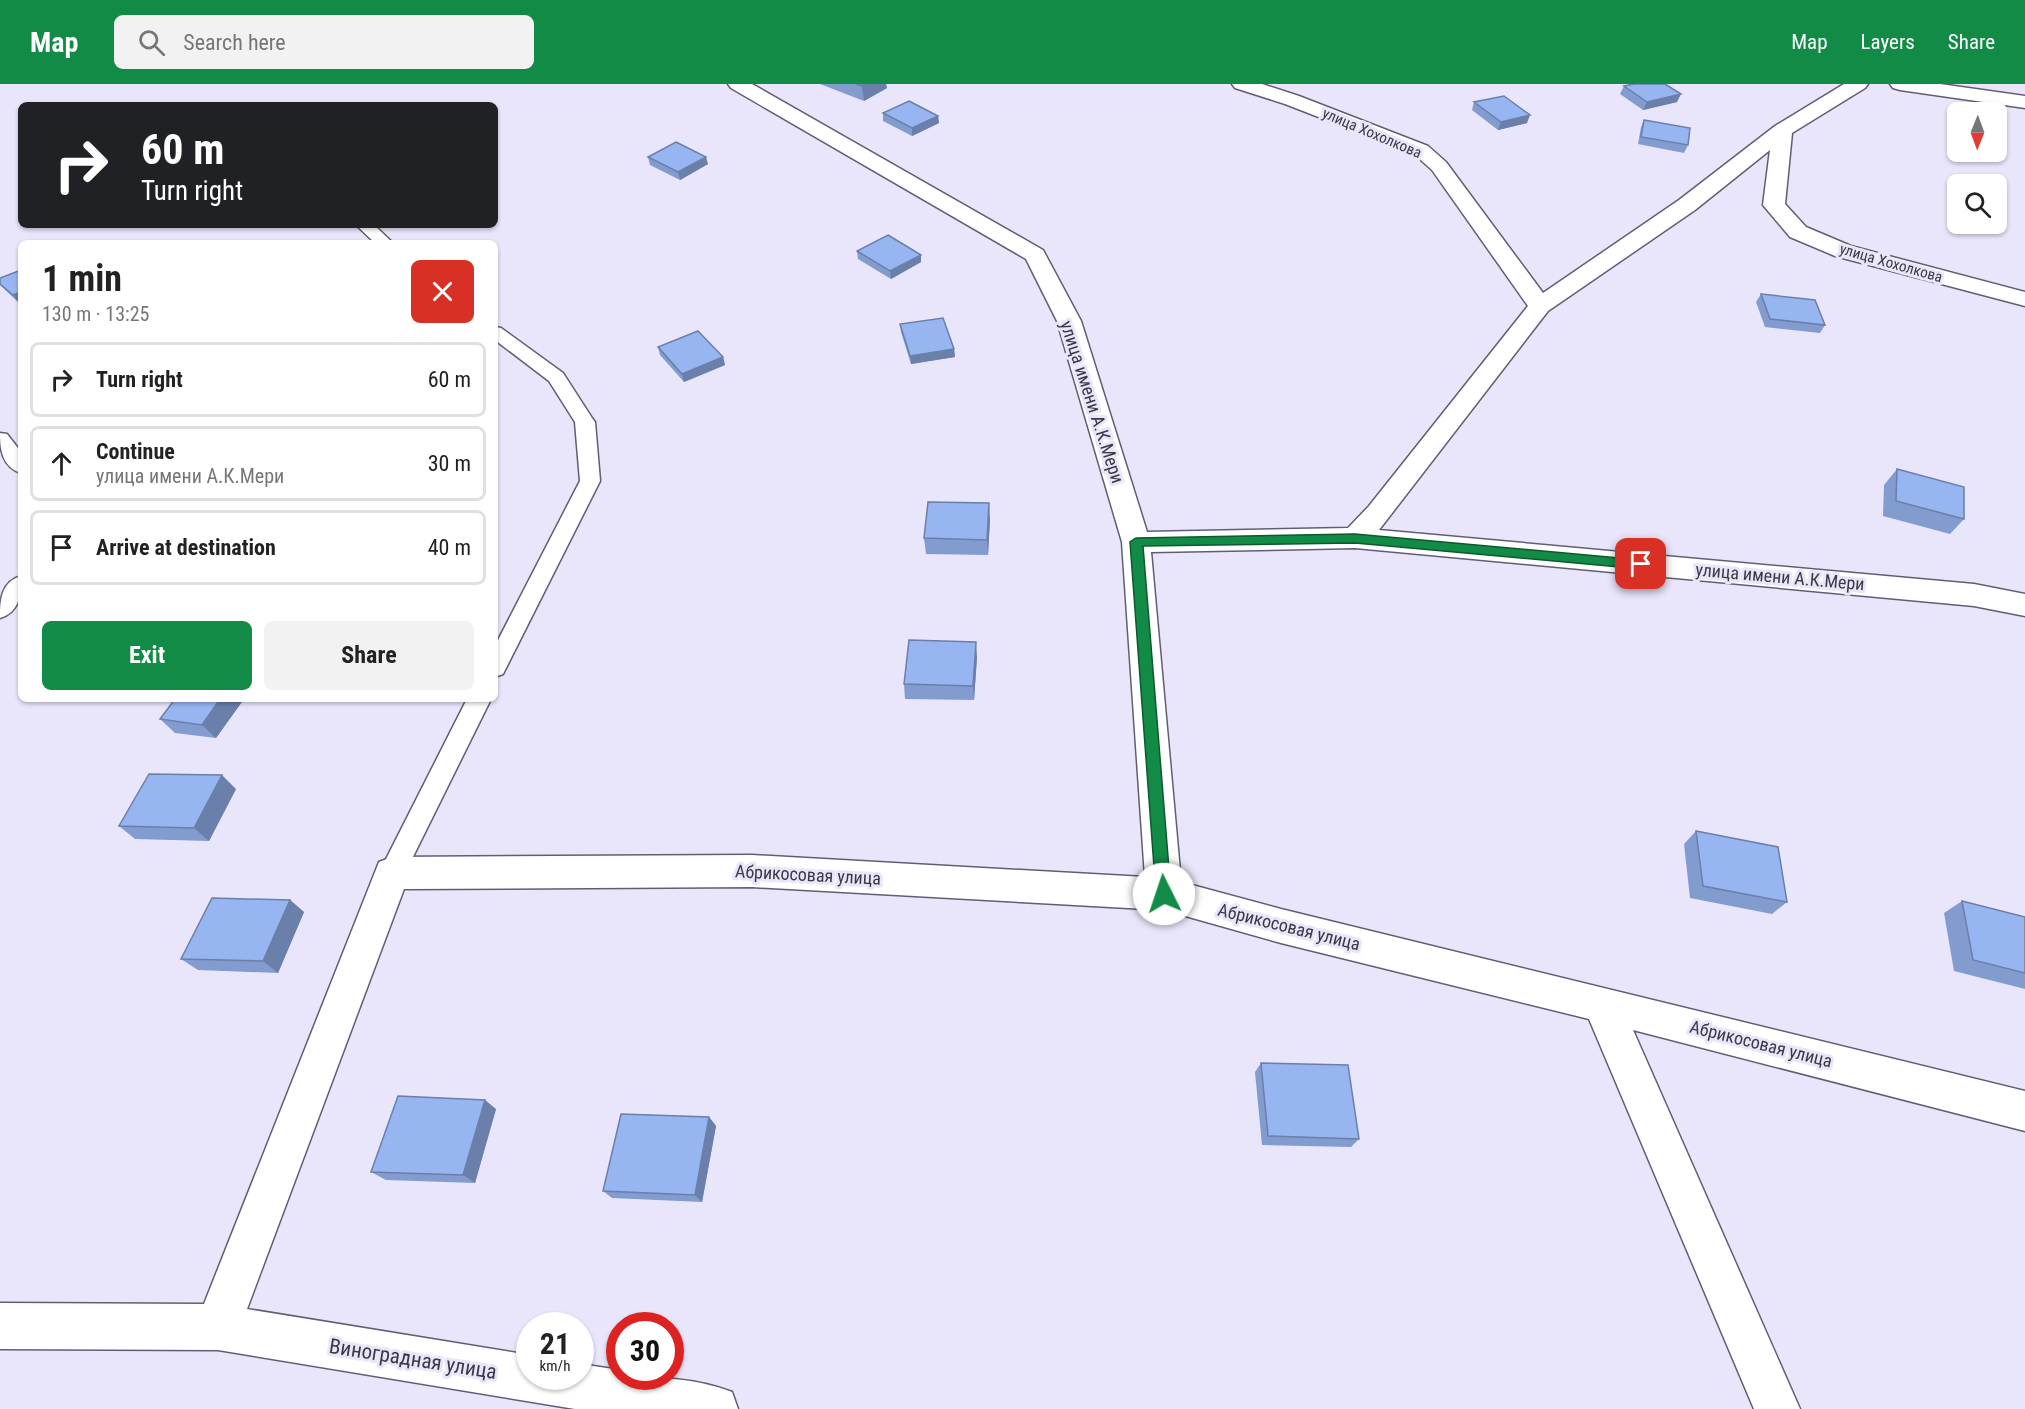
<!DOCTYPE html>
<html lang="en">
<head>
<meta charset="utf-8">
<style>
  :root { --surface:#fff; --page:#f2f2f2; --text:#222; --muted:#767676; --line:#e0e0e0; --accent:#128b46 }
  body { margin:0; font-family:"Roboto Condensed",sans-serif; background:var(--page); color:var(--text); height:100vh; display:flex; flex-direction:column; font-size:22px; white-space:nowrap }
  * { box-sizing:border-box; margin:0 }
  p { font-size:20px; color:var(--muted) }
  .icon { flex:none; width:33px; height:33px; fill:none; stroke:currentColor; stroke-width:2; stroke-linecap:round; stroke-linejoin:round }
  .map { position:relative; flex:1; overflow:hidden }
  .sheet { position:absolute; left:18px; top:156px; width:480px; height:462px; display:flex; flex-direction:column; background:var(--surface); border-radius:9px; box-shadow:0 2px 4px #0004 }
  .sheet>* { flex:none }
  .top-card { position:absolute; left:18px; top:18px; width:480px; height:126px; border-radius:9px; box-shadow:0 2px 4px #0004; background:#202124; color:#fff; overflow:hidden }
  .needle { width:39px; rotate:181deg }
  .controls { position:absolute; left:1947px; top:18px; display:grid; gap:12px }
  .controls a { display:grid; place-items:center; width:60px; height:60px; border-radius:9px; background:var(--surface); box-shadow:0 2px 4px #0004; font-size:30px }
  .speed { position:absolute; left:516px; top:1228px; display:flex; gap:12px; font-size:30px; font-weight:700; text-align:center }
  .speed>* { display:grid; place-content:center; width:78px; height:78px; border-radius:50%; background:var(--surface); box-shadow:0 2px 4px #0004; line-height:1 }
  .speed small { font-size:15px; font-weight:400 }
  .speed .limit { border:9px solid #d22; background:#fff; color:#111 }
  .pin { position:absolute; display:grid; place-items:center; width:51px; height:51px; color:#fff; margin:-26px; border-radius:12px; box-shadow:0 3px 9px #0006 }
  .me { position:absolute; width:66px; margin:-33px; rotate:356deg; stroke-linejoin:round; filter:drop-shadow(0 0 4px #0008) }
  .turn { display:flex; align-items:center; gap:21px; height:126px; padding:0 24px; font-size:27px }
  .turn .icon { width:78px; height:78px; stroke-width:2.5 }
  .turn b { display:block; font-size:42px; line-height:51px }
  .round { display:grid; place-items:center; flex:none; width:63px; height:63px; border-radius:9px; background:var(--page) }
  .overview { display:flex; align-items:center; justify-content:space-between; height:102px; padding:0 24px }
  h1 { font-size:36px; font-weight:700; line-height:45px }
  .button { display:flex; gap:12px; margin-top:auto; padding:12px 24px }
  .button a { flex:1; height:69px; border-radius:9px; background:var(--accent); color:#fff; font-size:24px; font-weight:700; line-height:69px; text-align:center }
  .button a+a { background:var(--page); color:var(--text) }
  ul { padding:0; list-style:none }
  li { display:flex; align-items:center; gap:18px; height:75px; margin:0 12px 9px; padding:0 12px; border:3px solid var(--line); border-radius:9px }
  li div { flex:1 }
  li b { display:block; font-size:22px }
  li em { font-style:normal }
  header { display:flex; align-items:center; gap:36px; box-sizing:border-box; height:84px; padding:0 30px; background:var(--accent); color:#fff }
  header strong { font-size:28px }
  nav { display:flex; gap:33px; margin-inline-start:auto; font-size:21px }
  .search { width:420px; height:54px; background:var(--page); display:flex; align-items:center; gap:15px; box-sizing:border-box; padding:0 21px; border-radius:9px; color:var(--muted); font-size:22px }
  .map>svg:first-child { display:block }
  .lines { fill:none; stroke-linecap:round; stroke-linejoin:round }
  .lane-casing { stroke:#615e74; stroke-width:3 }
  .street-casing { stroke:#615e74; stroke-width:3 }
  .lane { fill:#fff; fill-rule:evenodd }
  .street { fill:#fff; fill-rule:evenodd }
  .wall { fill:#829ccf }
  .shaded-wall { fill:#6a7fa9 }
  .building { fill:#97b5f1; stroke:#6a7fa9; stroke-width:1.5 }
  .route { fill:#128b46; stroke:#0c5a2e; stroke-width:1.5 }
  .labels { text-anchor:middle; stroke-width:6; stroke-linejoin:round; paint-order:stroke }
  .far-street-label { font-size:15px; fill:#3b3943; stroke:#e9e6fb }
  .street-label { font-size:18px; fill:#3b3943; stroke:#e9e6fb }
  .near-street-label { font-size:21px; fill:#3b3943; stroke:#e9e6fb }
</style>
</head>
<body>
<header>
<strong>Map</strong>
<div class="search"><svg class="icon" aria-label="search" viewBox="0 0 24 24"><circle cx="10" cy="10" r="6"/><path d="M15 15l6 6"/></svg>Search here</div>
<nav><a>Map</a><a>Layers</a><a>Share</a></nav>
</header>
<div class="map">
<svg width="2025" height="1325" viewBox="0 0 2025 1325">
  <rect width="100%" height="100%" fill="#e9e6fb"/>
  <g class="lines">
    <g class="lane-casing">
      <path id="lane" d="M356,141H374L393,159H375Z
        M495,243L501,244L563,289L592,334L595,338L600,397L503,590L495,593V562L580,397L575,338L549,297L495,256Z
        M0,349L7,350L21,368V389C2,383 0,365 0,349Z
        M21,492C21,510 20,528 0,534C0,516 1,498 21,492Z
        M467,615H491L401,797L392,800L383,797L379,789Z"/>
    </g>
    <g class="street-casing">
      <path id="street" d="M728,0H752L1043,166L1081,237L1147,448L1348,444L1369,422L1528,222L1432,86L1414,70L1285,20L1235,4L1232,0H1262L1299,12L1428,62L1446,78L1543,209L1679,116L1775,42L1844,0H1868L1865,4L1792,49L1785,120L1806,143L1851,162L2025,208V222L1835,172L1790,153L1763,121L1770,66L1695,126L1548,227L1379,446L1974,500L2025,510V532L1974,522L1355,464L1151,468L1181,798L1281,825L2025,1007V1047L1633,946L1800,1325H1754L1589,935L1281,859L1164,826L752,803L404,805L247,1225L530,1271V1293H580V1280L620,1286V1293C657,1293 696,1294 732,1308L738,1325H575L218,1266L0,1265V1219L204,1220L379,778L392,773L752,771L1145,793L1122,458L1057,237L1026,175L731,4Z
        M1890,0H1940L2025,12V24L1900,6L1893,4Z"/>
    </g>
    <use href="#lane" class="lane"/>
    <use href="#street" class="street"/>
  </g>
  <path class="wall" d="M820,0H886L887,4L864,17Z
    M1624,2L1677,18L1643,26L1620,10Z
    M1474,18L1527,39L1498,46L1472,26Z
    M883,29L938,32L939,39L912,52L883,37Z
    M1644,36L1688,61L1684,69L1638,60L1641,43Z
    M648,73L708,80L680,96L650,81Z
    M857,167L921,178L891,195L858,175Z
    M21,186V219H19L0,201V194Z
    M1761,210L1825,241L1820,249L1765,243L1756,218Z
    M900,240L954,265L955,273L911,280L901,248Z
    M658,263L723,273L725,281L684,298L660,271Z
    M1897,385L1964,435L1950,450L1883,432L1884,401Z
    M990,435L988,471L926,470L924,454Z
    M977,573L974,616L905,615L904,600Z
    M175,615H244L216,654L175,649L160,635Z
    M236,705L209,757L135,755L119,742Z
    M1696,747L1787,818L1772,830L1690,814L1684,760Z
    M290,816L304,828L278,889L198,886L181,875Z
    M1962,817L2025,833V905L1954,887L1944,829Z
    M1261,979L1359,1055L1351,1063L1262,1061L1255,988Z
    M496,1025L475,1099L386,1096L371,1088Z
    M709,1033L716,1042L702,1118L612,1114L603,1107Z"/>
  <path class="shaded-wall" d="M867,0H886L887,4L864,17L862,2Z
    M1681,10L1677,18L1643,26L1647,18Z
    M1530,31L1527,39L1498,46L1501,38Z
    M938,32L939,39L912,52V44Z
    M706,73L708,80L680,96L678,88Z
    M921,171V178L891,195L890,187Z
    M21,208V219H19L13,211Z
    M954,265L955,273L911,280L910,272Z
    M723,273L725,281L684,298L682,290Z
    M989,419L990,435L988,471L987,456Z
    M976,558L977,573L974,616L973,602Z
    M220,615H244L216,654L202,641Z
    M222,691L236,705L209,757L194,744Z
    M290,816L304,828L278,889L263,877Z
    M485,1016L496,1025L475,1099L463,1091Z
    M709,1033L716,1042L702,1118L695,1111Z"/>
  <path class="building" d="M856,0H867L862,2Z
    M1634,0H1665L1681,10L1647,18L1624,2Z
    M1504,12L1530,31L1501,38L1474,18Z
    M909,17L938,32L912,44L883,29Z
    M1644,36L1690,44L1688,61L1641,53Z
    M676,58L706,73L678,88L648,73Z
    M888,151L921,171L890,187L857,167Z
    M21,186V208L13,211L0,200V194Z
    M1761,210L1815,216L1825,241L1770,235Z
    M943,234L954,265L910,272L900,240Z
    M698,247L723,273L682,290L658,263Z
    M1897,385L1964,403V435L1896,417Z
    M928,418L989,419L987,456L924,454Z
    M909,556L976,558L973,602L904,600Z
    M175,615H220L202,641L160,635Z
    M149,690L222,691L194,744L119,742Z
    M1696,747L1778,763L1787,818L1703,802Z
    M212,814L290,816L263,877L181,875Z
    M1962,817L2025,833V889L1973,876Z
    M1261,979L1348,981L1359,1055L1268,1052Z
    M398,1012L485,1016L463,1091L371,1088Z
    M621,1030L709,1033L695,1111L603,1107Z"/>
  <path class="route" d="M1355,450L1641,476L1647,480L1641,485L1355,459L1143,462L1171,810L1169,815L1164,817L1159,815L1156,810L1130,458L1136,454Z"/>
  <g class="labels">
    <g class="far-street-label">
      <text transform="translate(1372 49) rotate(23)" y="5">улица Хохолкова</text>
      <text transform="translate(1891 179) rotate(16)" y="5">улица Хохолкова</text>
    </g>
    <g class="street-label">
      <text transform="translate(1092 318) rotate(72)" y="6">улица имени А.К.Мери</text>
      <text transform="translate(1780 493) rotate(5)" y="6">улица имени А.К.Мери</text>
      <text transform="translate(808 791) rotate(3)" y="6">Абрикосовая улица</text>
      <text transform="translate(1289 843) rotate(14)" y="6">Абрикосовая улица</text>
      <text transform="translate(1761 960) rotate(14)" y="6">Абрикосовая улица</text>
    </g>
    <g class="near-street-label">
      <text transform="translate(413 1275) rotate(9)" y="7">Виноградная улица</text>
    </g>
  </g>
</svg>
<div class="controls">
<a><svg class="needle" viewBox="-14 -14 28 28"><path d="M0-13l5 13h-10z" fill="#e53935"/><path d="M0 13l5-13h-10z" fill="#767676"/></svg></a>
<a><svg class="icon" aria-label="search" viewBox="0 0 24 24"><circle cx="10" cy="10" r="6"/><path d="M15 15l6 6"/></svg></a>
</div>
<div class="speed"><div>21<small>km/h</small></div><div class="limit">30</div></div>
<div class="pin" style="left:1641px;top:480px;background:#d93025"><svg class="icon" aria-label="arrive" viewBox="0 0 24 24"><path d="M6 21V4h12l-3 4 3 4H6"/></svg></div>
<svg class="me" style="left:1164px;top:810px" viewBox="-20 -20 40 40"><circle r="19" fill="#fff"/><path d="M0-13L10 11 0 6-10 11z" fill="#128b46"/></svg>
<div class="top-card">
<div class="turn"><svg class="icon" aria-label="right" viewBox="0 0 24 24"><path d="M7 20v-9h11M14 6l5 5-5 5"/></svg><div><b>60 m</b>Turn right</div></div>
</div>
<section class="sheet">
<div class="overview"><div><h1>1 min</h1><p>130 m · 13:25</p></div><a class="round" style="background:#d93025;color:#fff"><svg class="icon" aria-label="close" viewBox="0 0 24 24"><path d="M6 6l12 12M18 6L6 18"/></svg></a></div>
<ul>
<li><svg class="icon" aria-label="right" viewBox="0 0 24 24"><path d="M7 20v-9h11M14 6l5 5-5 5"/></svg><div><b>Turn right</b></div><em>60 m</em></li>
<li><svg class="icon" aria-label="ahead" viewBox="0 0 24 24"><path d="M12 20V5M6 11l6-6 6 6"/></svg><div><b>Continue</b><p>улица имени А.К.Мери</p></div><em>30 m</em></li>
<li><svg class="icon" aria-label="arrive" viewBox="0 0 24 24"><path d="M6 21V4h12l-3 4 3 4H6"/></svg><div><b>Arrive at destination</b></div><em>40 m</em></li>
</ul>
<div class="button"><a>Exit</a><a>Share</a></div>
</section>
</div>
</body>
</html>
